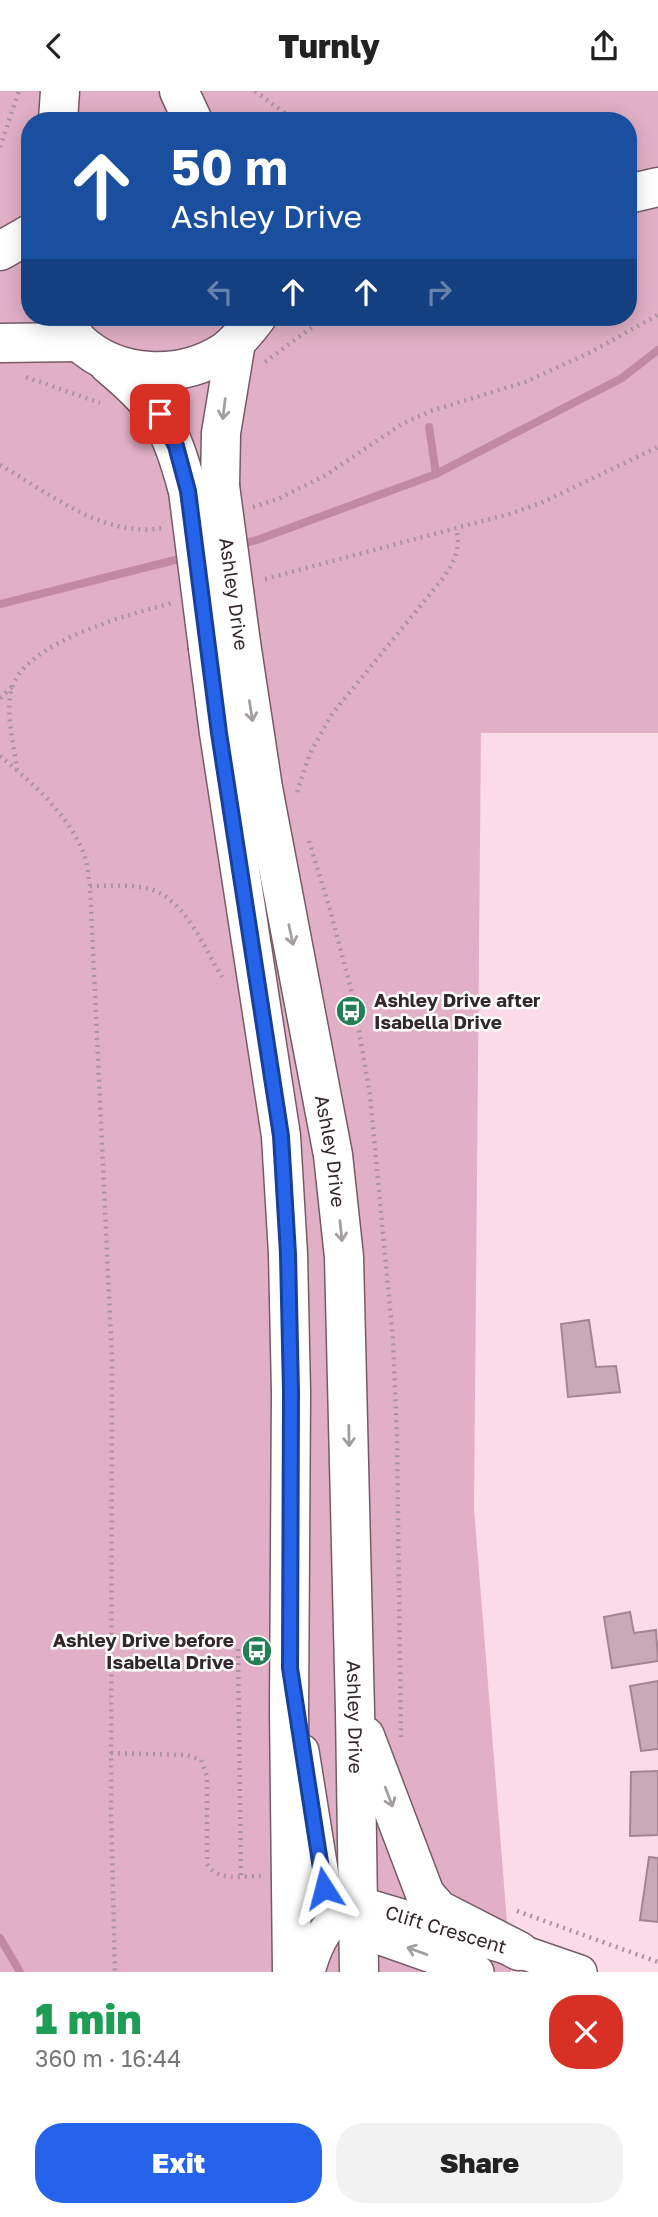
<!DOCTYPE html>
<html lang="en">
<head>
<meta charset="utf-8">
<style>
  :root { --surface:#fff; --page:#f2f2f2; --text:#222; --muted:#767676; --accent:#2563eb }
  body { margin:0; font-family:"Golos Text",sans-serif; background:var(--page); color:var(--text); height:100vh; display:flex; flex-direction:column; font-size:26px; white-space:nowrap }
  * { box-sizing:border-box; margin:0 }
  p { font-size:23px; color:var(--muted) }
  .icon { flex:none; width:38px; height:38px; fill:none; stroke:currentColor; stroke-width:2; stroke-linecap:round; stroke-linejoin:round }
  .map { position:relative; height:1881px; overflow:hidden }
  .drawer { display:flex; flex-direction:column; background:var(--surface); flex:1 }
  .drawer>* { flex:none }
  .guide { position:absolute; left:21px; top:21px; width:616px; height:214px; border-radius:28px; box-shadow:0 4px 18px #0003; background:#1a4fa0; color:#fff; overflow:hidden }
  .pin { position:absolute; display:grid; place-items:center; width:60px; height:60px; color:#fff; margin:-30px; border-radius:14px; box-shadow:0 4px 10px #0006 }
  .me { position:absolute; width:77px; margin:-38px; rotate:351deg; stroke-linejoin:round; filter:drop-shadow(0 0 5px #0008) }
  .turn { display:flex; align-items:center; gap:24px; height:147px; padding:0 35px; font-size:32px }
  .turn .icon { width:91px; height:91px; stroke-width:2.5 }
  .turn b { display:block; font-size:49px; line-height:60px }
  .lanes { display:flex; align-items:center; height:66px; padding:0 35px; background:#0003; justify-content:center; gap:35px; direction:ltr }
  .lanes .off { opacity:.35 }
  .round { display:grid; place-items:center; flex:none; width:74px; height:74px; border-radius:28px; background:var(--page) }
  .headline { display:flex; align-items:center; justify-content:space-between; height:119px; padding:0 35px }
  h1 { font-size:42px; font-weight:800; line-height:52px; color:#1e9e55 }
  .action { display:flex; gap:14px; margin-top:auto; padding:14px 35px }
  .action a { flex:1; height:80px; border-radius:28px; background:var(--accent); color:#fff; font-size:28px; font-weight:800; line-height:80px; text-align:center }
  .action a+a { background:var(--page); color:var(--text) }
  header { display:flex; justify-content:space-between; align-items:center; height:91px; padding:0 35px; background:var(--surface); font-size:32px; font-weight:800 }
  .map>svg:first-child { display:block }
  .green { fill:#e2b0c6; fill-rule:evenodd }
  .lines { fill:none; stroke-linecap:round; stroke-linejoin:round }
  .stream { stroke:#c18aa2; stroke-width:8 }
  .building { fill:#c8aab6; stroke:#a28591; stroke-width:2 }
  .minor-casing { stroke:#765b67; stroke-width:36 }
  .major-casing { stroke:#765b67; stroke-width:41 }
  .path { stroke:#ab939d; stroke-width:4.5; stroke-dasharray:2 5; stroke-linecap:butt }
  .minor { stroke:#fff; stroke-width:33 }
  .major { stroke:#fff; stroke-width:38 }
  .major-bridge-casing { stroke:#765b67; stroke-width:41; stroke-linecap:butt }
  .major-bridge { stroke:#fff; stroke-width:38 }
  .oneway { stroke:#a39ea0 }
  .route-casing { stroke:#184099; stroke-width:18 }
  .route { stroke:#2563eb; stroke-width:12 }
  .labels { text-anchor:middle; stroke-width:5; stroke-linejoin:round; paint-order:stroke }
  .street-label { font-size:19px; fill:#33272c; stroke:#fff }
  .poi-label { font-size:19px; font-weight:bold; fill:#33272c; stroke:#fff; text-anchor:start }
</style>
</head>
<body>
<header><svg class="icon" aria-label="back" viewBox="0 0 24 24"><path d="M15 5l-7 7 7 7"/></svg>Turnly<svg class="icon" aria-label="share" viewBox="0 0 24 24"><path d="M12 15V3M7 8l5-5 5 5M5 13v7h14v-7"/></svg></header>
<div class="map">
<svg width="658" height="1881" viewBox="0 0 658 1881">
  <rect width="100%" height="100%" fill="#fbdbe8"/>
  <path class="green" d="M0,0H658V642H481L474,1417L511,1881H0ZM30,30H628V226H30Z"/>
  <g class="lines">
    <path class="stream" d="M429,336L436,383
      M237,454L257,449L436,383L622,287L658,259
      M0,513L187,466
      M0,1847L20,1881"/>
  </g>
  <path class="building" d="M589,1229L596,1276L616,1275L620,1301L568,1306L561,1233Z
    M630,1521L634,1542L656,1539L658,1570L612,1577L604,1526Z
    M658,1590V1658L641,1660L630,1595Z
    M658,1680V1744L630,1745L631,1681Z
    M649,1766L658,1767V1831L640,1829Z"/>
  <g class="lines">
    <g class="minor-casing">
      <g id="minor">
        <path d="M302,1660L324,1797L347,1832L358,1839L477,1881"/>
        <path id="s1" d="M308,1881C316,1850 328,1828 358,1812L519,1860L580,1881"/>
      </g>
    </g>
    <g class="major-casing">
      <g id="major">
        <path d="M179,0L193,30"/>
        <path d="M58,30L60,0"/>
        <path d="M628,103L658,96"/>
        <path d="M0,160L30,143"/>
        <path d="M59,226C65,234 72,243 79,251C118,287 180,289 224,261C237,252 248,238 257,226"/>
        <path d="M0,252L79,251"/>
        <path d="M108,273C160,317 170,334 188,400"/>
        <path d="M220,395L221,342L236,251"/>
        <path id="s2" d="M241,552L263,697L333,1064L344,1166L355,1620L359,1881"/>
        <path d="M208,557L219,642L281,1045L288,1163L291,1301L289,1621L292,1881"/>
        <path d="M365,1645L425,1803L439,1819L519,1860"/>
      </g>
    </g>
    <path class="path" d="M255,0L286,23L313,30
      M0,56L19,0
      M265,271L326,226
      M26,286L100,312
      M0,374C50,402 102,447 163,437
      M253,416L278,408L326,384L402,333L431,320L525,291L589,262L658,224
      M265,488L509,423L541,412L658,356
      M0,607L12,596
      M0,665C30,690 66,721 82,758C87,769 88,782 90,795L112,1269L111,1721L115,1881
      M17,679C14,653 4,619 13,594C29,550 130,523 172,512
      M297,701L310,662L332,623L444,486C455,469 461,457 456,438
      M309,750L329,815L353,906L370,1004L393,1249L397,1347L401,1646
      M90,795C109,795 132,793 150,798C186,809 204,857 222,886
      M238,1558L241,1785
      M111,1662L186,1664L201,1669L207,1685V1773C218,1791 242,1785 261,1785
      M517,1820L658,1871"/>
    <use href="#minor" class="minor"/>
    <use href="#major" class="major"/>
    <g class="major-bridge-casing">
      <path id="major-bridge" d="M220,395L241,552
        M188,400L208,557"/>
    </g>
    <use href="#major-bridge" class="major-bridge"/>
  </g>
  <defs><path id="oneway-shaft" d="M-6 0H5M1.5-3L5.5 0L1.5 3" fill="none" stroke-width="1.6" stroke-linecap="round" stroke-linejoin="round" transform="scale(1.75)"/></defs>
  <g class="oneway">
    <use href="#oneway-shaft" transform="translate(224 318) rotate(97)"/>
    <use href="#oneway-shaft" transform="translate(251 620) rotate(81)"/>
    <use href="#oneway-shaft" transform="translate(291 844) rotate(78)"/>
    <use href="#oneway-shaft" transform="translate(341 1140) rotate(84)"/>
    <use href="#oneway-shaft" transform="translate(349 1345) rotate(89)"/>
    <use href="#oneway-shaft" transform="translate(389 1706) rotate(69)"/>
    <use href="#oneway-shaft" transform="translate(417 1860) rotate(-160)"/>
  </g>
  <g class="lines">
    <g class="route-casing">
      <path id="route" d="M160,323L176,355L188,400L219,642L281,1045L288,1163L291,1301L290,1577L324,1797"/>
    </g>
    <use href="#route" class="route"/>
  </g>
  <defs>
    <g id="bus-disc" transform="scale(1.575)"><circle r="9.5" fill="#267f54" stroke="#fff"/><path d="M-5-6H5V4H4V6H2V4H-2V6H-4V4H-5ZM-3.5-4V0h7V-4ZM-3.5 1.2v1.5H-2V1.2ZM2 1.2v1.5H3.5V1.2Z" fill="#fff"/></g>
  </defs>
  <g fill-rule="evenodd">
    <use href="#bus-disc" x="351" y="920"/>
    <use href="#bus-disc" x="257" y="1560"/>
  </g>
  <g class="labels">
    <g class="street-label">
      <text transform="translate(234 503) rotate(82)" y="7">Ashley Drive</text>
      <text dy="7" stroke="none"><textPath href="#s2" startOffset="516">Ashley Drive</textPath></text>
      <text dy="7" stroke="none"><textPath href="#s2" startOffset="1083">Ashley Drive</textPath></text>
      <text dy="7" stroke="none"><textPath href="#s1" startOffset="180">Clift Crescent</textPath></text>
    </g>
    <g class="poi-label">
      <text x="374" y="916">Ashley Drive after<tspan x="374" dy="22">Isabella Drive</tspan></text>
      <text x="234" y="1556" text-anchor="end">Ashley Drive before<tspan x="234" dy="22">Isabella Drive</tspan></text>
    </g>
  </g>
</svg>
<div class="pin" style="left:160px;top:323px;background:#d93025"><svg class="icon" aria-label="arrive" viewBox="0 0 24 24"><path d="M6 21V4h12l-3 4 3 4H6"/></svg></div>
<svg class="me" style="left:324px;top:1797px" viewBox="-20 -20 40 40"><path d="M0-17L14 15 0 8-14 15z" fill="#2563eb" stroke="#fff" stroke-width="4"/></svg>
<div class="guide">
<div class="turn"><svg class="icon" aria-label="ahead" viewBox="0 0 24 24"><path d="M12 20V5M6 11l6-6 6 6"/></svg><div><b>50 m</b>Ashley Drive</div></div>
<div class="lanes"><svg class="icon off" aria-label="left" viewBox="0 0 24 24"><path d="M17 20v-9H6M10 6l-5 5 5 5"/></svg><svg class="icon" aria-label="ahead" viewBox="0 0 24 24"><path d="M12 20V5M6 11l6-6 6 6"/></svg><svg class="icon" aria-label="ahead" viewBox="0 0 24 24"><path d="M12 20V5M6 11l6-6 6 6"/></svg><svg class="icon off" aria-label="right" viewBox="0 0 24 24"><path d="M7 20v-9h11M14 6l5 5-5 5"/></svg></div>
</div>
</div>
<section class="drawer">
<div class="headline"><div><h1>1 min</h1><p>360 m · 16:44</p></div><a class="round" style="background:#d93025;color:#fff"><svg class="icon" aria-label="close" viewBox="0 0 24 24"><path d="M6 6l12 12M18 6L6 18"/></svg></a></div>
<div class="action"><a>Exit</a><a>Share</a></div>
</section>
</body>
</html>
